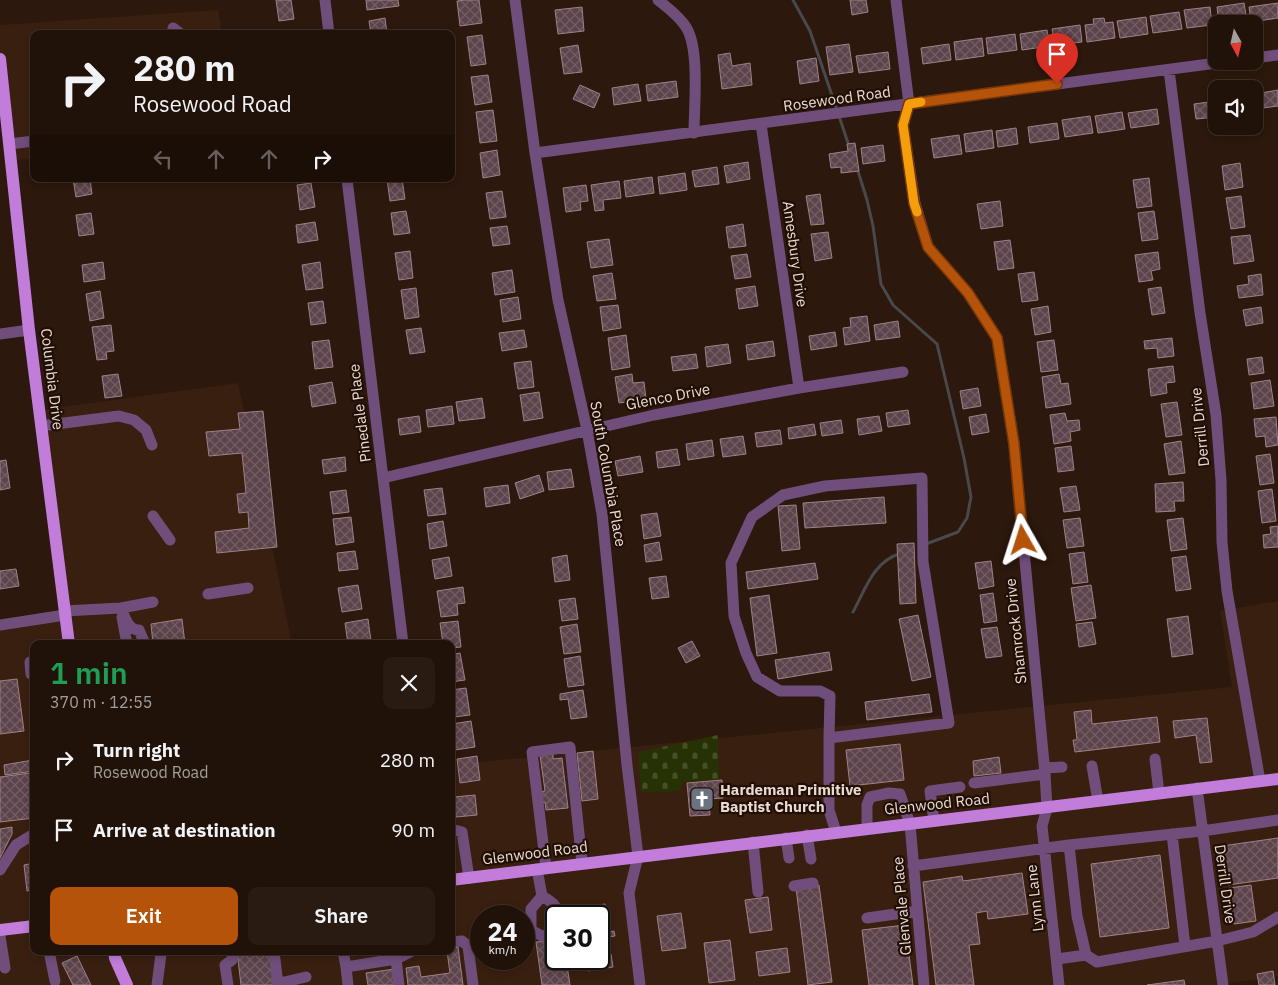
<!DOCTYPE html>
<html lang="en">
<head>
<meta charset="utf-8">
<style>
  :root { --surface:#211209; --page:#291b12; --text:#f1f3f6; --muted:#a29e9c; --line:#3e322a; --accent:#b45309 }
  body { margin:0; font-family:"IBM Plex Sans",sans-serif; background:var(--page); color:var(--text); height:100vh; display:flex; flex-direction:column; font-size:19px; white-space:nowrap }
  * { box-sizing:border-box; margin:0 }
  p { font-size:16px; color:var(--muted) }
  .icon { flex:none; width:28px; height:28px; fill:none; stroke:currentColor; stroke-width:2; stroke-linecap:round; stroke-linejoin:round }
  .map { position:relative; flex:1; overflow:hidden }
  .side { position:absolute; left:30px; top:640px; width:425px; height:315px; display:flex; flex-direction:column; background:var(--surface); border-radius:10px; box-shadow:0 2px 8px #0003,0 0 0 1px var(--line) }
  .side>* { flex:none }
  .guide { position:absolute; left:30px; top:30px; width:425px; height:152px; border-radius:10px; box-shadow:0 2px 8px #0003,0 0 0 1px var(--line); background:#211209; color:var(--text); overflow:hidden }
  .needle { width:32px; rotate:172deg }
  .fabs { position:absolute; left:1208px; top:15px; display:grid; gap:10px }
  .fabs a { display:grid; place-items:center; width:55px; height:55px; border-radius:10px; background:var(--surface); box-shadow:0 2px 8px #0003,0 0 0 1px var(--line); font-size:25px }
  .speed { position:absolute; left:470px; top:905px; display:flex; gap:10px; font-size:25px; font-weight:700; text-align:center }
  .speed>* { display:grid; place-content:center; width:65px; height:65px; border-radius:50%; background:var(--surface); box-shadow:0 2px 8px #0003,0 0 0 1px var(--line); line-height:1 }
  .speed small { font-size:12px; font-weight:400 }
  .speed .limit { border:2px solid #111; border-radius:8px; background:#fff; color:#111 }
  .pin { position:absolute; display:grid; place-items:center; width:42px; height:42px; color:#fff; margin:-51px -21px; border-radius:50% 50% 50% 0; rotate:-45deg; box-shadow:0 0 5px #0007 }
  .pin .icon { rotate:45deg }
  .me { position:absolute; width:55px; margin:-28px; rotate:354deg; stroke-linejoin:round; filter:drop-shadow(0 0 4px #0008) }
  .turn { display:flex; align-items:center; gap:18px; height:105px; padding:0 20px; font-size:22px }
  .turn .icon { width:65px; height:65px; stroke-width:2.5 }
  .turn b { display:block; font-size:35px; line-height:42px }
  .lanes { display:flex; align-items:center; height:48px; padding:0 20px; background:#0003; justify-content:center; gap:25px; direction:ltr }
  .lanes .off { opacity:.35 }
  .round { display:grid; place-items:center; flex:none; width:52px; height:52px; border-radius:10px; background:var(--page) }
  .head { display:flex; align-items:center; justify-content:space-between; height:85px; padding:0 20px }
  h1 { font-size:30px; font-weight:600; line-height:38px; color:#1e9e55 }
  .cta { display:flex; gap:10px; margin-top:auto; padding:10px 20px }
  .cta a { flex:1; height:58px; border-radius:10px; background:var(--accent); color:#fff; font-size:20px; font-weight:600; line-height:58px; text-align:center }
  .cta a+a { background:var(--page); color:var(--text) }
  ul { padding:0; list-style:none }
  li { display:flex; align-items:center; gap:15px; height:70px; padding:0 20px }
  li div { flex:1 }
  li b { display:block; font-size:19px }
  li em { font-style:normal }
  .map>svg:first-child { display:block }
  .built { fill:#391f10; fill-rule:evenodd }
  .cemetery { fill:url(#cemetery-stones) }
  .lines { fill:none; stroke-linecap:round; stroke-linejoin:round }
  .stream { stroke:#47494c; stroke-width:3 }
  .building { fill:url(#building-cross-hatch); stroke:#9e8189 }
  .minor { stroke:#6f4e7b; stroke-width:11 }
  .major { stroke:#c27cda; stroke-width:12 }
  .route-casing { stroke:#753606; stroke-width:12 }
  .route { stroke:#b45309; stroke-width:9 }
  .slow { stroke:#f59e0b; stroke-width:9 }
  .labels { text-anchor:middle; stroke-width:4.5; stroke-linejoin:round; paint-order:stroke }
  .street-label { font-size:15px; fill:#e9dbd3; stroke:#210f05 }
  .poi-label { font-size:15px; font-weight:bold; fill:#e9dbd3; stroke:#210f05; text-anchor:start }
</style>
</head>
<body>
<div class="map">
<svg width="1278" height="985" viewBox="0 0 1278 985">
  <defs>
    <pattern id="cemetery-stones" width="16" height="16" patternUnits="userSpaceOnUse" patternTransform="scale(1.25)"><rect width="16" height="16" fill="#263203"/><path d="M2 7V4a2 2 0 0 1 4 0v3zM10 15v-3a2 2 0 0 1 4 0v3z" fill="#464f27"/></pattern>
    <pattern id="building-cross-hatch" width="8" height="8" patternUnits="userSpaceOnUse" patternTransform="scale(1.25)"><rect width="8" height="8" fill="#5d434b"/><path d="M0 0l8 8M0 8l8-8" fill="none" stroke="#745e64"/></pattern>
  </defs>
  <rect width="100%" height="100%" fill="#2c180c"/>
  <path class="built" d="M218,10L222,34H34V159L11,160L0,60V25Z
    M238,383L292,644H34V951H451V765L1232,687L1220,611L1278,601V976L1217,985H0V619L62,610L33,411ZM481,916H524V959H481ZM556,916H599V959H556Z"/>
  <path class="cemetery" d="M718,735L719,779L683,782L679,791L641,792L638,752Z"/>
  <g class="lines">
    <path class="stream" d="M793,0L810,31L837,110
      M839,116L849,146
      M857,168L867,200L873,226L881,284L893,305L937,344L964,458L971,497L967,518L958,532L926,544
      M853,612C866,588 873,562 901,553"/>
  </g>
  <path class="building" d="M276,0H291L294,19L279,21Z
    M366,0H398L399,6L367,10Z
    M465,0H479L482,23L460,26L457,1Z
    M850,0H866L868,12L852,15Z
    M1244,3L1247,21L1219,24L1217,7Z
    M1278,3V18L1251,22L1249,7Z
    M582,7L584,31L558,34L555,10Z
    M1210,7L1212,25L1187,28L1184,10Z
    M1179,12L1182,29L1153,33L1150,16Z
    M1146,17L1148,34L1120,38L1117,21Z
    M385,18L387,34H371L369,21Z
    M1104,18L1105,23L1113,22L1115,38L1087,42L1085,25L1094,24L1093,19Z
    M1080,25L1082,42L1055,45L1052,29Z
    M1047,30L1050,46L1022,50L1020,34Z
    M1015,34L1017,50L988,54L986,38Z
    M482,35L486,64L471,66L467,37Z
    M982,38L984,56L956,60L954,42Z
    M849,44L853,72L830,75L826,47Z
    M949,44L951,60L923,64L921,48Z
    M578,45L582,72L564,74L560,48Z
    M888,52L890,69L859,73L856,56Z
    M730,53L732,66L750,63L752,85L722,89L718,55Z
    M816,58L819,81L800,84L797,61Z
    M488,75L492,102L475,105L471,77Z
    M676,81L678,97L648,101L646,85Z
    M638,84L641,101L614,105L612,88Z
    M580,85L600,94L594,108L573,99Z
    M1278,90V106L1263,108L1261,93Z
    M1254,95H1255L1258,117L1254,118Z
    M1216,101V117L1196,119L1194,104Z
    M1157,109L1159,124L1131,128L1128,113Z
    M493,110L497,141L480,143L476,112Z
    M1122,112L1125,129L1098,133L1095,116Z
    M1090,116L1093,133L1065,137L1062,120Z
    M1057,123L1059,139L1030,143L1028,127Z
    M1016,128L1018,144L998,147L996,131Z
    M992,130L994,148L966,152L964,134Z
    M959,135L962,154L934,158L931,139Z
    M855,143L859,171L841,173V167L831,168L829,154L848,151L847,144Z
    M883,145L885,161L863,164L861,148Z
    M497,150L500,175L483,178L480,153Z
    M748,162L750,179L727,183L724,166Z
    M1240,163L1243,187L1225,190L1222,166Z
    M717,167L719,184L695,187L692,171Z
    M685,173L687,190L660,194L658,177Z
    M652,177L654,193L626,197L624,181Z
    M1149,178L1152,206L1137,208L1133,180Z
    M73,179H90L92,194L76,197Z
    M387,179H402L405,199L390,201Z
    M619,181L621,198L603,200L604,210L595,211L591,185Z
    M311,183L315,207L300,210L297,185Z
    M586,185L588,201L580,202L581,210L566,212L563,188Z
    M502,191L506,217L490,219L486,193Z
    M820,194L824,224L811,225L806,196Z
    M1241,196L1245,227L1231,229L1226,198Z
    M1000,201L1003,226L981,229L977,204Z
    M406,211L410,233L394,235L391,213Z
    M1154,211L1158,239L1142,241L1138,213Z
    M91,213L94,234L79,236L76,215Z
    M315,222L318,240L298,243L296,225Z
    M743,224L746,246L729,248L726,227Z
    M507,226L510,244L493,246L490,228Z
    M828,232L832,258L815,261L811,234Z
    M1250,235L1254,261L1234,264L1231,237Z
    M609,239L613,265L591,268L587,242Z
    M1010,240L1014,268L998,270L994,242Z
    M410,251L413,278L399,280L395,253Z
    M1158,252L1160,269L1151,271L1153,280L1139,282L1135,255Z
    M747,254L751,277L735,279L731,256Z
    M103,262L105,279L84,282L82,265Z
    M320,262L323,288L306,290L302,265Z
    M512,270L515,292L495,295L492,273Z
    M1034,272L1038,300L1022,302L1018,274Z
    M612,273L616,299L597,301L593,276Z
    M1261,274L1263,295L1239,298L1237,286L1249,284L1248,276Z
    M755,286L758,306L739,309L736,289Z
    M1161,287L1165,313L1152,315L1148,289Z
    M416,288L419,317L405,319L401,290Z
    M100,291L104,318L90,321L86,294Z
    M518,297L521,319L503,322L500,300Z
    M323,301L326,323L311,325L308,303Z
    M618,305L621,328L603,331L600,307Z
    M1048,306L1051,332L1035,335L1031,309Z
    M1261,307L1263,323L1246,326L1243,310Z
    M867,316L870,341L845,345L843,328L851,327L850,318Z
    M898,321L900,337L876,340L874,325Z
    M111,325L114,351L106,352L107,359L97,360L92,327Z
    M421,328L425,352L410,354L406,330Z
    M524,330L527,347L502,351L499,333Z
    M835,332L837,346L811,350L809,336Z
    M626,335L630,367L612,370L608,338Z
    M1172,338L1174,356L1158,358L1157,348L1145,349L1144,341Z
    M329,340L333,367L315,369L312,342Z
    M1054,340L1058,370L1041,372L1037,342Z
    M773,341L775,356L748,360L746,345Z
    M728,344L731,363L707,367L705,347Z
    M696,354L698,368L673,371L671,357Z
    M1262,357L1264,373L1249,375L1247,359Z
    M531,361L534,387L518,389L514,363Z
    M1173,366L1175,382L1166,383L1167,393L1151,396L1148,369Z
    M118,374L122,396L105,398L102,376Z
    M632,374L633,383L644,382L646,399L619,403L615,377Z
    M1059,374L1061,384L1068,383L1071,404L1046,408L1042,377Z
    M1270,380L1274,406L1254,409L1251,383Z
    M332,382L336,403L312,407L309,386Z
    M978,388L981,406L963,409L960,391Z
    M539,392L543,418L524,421L520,395Z
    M482,398L485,418L459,421L456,402Z
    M1177,402L1182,435L1166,437L1161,404Z
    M452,406L454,424L428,427L426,410Z
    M908,410L910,424L888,427L886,413Z
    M263,411L277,547L217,553L215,532L249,528L248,512L239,513L237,494L246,493L242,453L209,456L206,432L240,429L238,413Z
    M1065,413L1067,421L1079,420L1080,430L1070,432L1071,441L1054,444L1050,415Z
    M986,414L989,432L972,435L969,417Z
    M419,416L421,432L400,435L398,419Z
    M879,416L882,431L859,435L857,419Z
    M1276,417L1278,445L1266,447L1265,436L1256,437L1254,419Z
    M841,420L843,433L822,436L820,423Z
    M814,424L816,435L789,439L788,428Z
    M780,430L782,444L757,447L755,433Z
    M743,436L746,454L723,457L720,439Z
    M712,440L714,456L688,460L686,444Z
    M1181,441L1185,473L1169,475L1164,444Z
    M1071,446L1074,470L1058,472L1055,448Z
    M677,449L680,465L658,468L656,452Z
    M1270,454L1274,483L1260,485L1256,456Z
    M640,456L643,472L618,476L615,461Z
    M345,457L346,471L324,474L322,460Z
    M6,460L10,488L0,490V461Z
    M571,469L574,487L549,490L547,472Z
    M539,475L544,491L520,499L515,483Z
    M1183,482L1184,501H1174L1175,511L1156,512L1155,484Z
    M508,485L510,503L486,507L484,488Z
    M1076,486L1080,510L1064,512L1060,488Z
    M442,488L446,514L428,516L424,490Z
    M1272,489L1276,521L1262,523L1258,491Z
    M346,490L349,512L333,514L330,492Z
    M884,497L886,523L805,528L803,503Z
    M796,505L800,549L782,551L778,506Z
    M657,513L661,536L644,539L641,515Z
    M351,517L354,542L336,545L333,519Z
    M1080,518L1084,546L1067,548L1063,520Z
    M1183,518L1187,549L1171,551L1167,520Z
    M443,521L447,546L430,549L427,524Z
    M1278,526V547L1264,548L1263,535L1271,534L1270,527Z
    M659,542L662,560L646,562L644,545Z
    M914,543L916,603L900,604L897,544Z
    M355,551L358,569L339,571L337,553Z
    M1084,552L1088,582L1073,584L1069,554Z
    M567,555L570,580L555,582L552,558Z
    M1186,556L1191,589L1176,591L1172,558Z
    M449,557L452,576L435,579L432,560Z
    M991,561L994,586L979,589L975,563Z
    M815,563L818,579L748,589L746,572Z
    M16,569L19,586L0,589V571Z
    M666,576L669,597L652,599L649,578Z
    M358,585L362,609L342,612L338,588Z
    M1091,585L1096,618L1076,621L1071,588Z
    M463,587L465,603L457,604L458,615L441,617L437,591Z
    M993,593L997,621L984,623L980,595Z
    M769,595L777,653L757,656L750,598Z
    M575,598L578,619L562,621L559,600Z
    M918,615L931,677L912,681L899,619Z
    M1188,616L1193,654L1172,657L1167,619Z
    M182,619L185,644H153L151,624Z
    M368,619L371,641L348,644L345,623Z
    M458,621L461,647L451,648V644H443L440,623Z
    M1092,622L1096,644L1079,647L1076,624Z
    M577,624L581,652L564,654L560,627Z
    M997,627L1002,656L986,658L981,629Z
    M692,641L700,656L686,663L678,648Z
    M829,652L832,670L778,679L775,660Z
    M460,653L465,680L451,682V655Z
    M580,656L584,685L568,687L564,659Z
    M17,679L24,731L0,734V681Z
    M466,688L470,715L454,717L451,690Z
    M583,690L587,717L571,719L568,699L560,700V694Z
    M929,694L932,712L867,720L865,702Z
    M1091,710L1092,724L1157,717L1160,742L1075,752L1073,740H1077L1074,712Z
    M1207,718L1212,762L1200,763L1196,735L1175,738L1173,721Z
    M471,721L475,747L455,750L452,724Z
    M900,744L904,780L850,786L846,750Z
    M593,751L598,799L582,801L577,753Z
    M553,754V759L562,758L568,808L546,810L545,802L541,803L540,792L545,791L540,755Z
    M477,756L480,780L460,783L457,759Z
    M999,757L1001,773L974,776L973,761Z
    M33,760L34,771L5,775L4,765Z
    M30,773L34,818L0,822V777Z
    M722,780L723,798L709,799L710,815L690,816L687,783Z
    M475,795L477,815L456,817L454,797Z
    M12,827V834L0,858V829Z
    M1278,838V878L1228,885L1222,846Z
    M1160,855L1169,928L1100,937L1091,864Z
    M34,863V890L27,891L24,865Z
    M1022,873L1028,914L988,919L987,911L976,913L980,944L969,945L974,985H936L923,882L962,876L963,881Z
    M819,885L832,982L808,985L796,888Z
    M1251,885L1256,921L1234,924L1229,888Z
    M768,897L772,930L750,933L745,900Z
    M605,904L609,932L614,931L615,936L599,938V916H588L587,907Z
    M681,913L686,948L662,951L657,916Z
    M905,925L913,985H869L862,930Z
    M556,940V959H566L570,985H542L536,942Z
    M730,940L735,980L709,983L704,943Z
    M458,947L463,985H408L406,968L419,966L421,977L450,973L447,951H451V948Z
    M787,948L790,972L759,976L756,952Z
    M237,951H271L275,985H241Z
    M611,954L613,967L588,971L586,959H599V956Z
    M77,956L91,985H73L62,963Z
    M395,969L397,985H368L366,973Z
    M1273,971L1275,985H1259L1257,974Z
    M1184,980L1185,985H1147Z"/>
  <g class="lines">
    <path class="minor" d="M325,0L329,34
      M515,0L535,153L558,300L587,430L602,514L627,765L638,856L629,893L640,985
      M658,0C668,8 679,16 686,27C700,49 694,106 694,133
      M896,0L909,104L903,125L915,203L928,247L968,293L997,338L1014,444L1045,774L1047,808L1042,826L1059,985
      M173,28L181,34
      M1254,58L1278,55
      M1169,70L1200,313L1216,415L1221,480L1222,542L1227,591L1260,781
      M761,124L799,388
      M9,144L34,141
      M535,153L1232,61
      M347,179L403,644
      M0,334L29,330
      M41,426L119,416L134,420L146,430L152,445
      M383,478L654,415L799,388L903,372
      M153,516L170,540
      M208,594L248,588
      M121,608C125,617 128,630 139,630L145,644
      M64,611L121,608L153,602
      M122,617L127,644
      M0,625L65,615
      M31,674L30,662H34
      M829,738L830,696L820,691H780L757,677L746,653L734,616L731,563L752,517L783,495L825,486L922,478L923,562L949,723L829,738V810L836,832
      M1155,759L1159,793
      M1092,766L1098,801
      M1045,768L1062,767
      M974,783L1045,774
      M1197,788L1223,985
      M934,821L930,791L960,787
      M867,828V805L870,797L889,793L900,794L910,824L924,985
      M451,829L462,832L469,878
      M1172,834L1185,946
      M807,835L811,859
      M786,838L789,858
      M753,842L758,892
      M1069,845L1202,831L1278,820
      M913,866L1069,845L1077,916L1086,955L1097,962L1217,941L1253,932L1278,917
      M546,868L532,752L570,747L582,863
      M537,869L542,896
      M0,870L16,845L34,834
      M794,886L813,883
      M867,918L917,911
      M556,933L542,936L531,930V909L542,896C552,902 557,905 559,916
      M0,936L5,968
      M451,942L462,941L468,946L473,985
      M49,951L55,981
      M274,951L278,985
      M343,951L346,967
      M1057,959L1086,955
      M157,985L161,954L159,951
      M228,985L225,965L232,960L234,951
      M279,985L284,982L306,977
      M348,985L346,967L396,959
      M399,985L396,959L412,951"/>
    <path class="major" d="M0,59L29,330L69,644
      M451,880L1278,779
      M0,930L34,926
      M114,951L115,958L127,985"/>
  </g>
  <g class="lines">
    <g class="route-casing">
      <path id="route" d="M1023,540L1014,444L997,338L968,293L928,247L914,203L903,125L909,104L1057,84"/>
    </g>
    <use href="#route" class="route"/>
    <path class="slow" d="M917,212L914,203L903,125L909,104L921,102"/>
  </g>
  <defs>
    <g id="church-square" transform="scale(1.25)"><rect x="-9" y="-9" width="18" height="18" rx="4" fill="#6b7280" stroke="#210f05"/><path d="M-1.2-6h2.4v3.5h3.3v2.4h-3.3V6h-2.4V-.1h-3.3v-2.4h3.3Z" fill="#fff"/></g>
  </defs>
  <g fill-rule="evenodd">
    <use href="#church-square" x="702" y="799"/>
  </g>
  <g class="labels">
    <g class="street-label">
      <text transform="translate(837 99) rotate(-8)" y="5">Rosewood Road</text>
      <text transform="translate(795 254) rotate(82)" y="5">Amesbury Drive</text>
      <text transform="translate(52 379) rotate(83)" y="5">Columbia Drive</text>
      <text transform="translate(668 397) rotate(-11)" y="5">Glenco Drive</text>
      <text transform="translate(360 413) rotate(-97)" y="5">Pinedale Place</text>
      <text transform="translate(1200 427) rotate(-96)" y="5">Derrill Drive</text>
      <text transform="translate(608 474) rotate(80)" y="5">South Columbia Place</text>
      <text transform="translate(1016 631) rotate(-96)" y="5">Shamrock Drive</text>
      <text transform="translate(937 804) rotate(-6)" y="5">Glenwood Road</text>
      <text transform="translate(535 853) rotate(-7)" y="5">Glenwood Road</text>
      <text transform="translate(1225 884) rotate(82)" y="5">Derrill Drive</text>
      <text transform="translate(1035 898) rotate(-96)" y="5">Lynn Lane</text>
      <text transform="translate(902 906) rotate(-95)" y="5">Glenvale Place</text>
    </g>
    <g class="poi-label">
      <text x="720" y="795">Hardeman Primitive<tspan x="720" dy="17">Baptist Church</tspan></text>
    </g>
  </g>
</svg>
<div class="fabs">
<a><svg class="needle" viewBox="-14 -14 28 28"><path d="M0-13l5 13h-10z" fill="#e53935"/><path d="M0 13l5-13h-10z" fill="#a29e9c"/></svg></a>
<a><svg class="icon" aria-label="sound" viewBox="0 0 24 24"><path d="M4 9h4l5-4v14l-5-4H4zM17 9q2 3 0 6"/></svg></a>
</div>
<div class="speed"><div>24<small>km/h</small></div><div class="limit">30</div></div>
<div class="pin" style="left:1057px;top:84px;background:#d93025"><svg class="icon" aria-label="arrive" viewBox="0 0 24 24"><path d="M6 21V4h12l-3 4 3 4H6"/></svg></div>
<svg class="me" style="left:1023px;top:540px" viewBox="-20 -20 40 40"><path d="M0-17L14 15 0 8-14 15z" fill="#b45309" stroke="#fff" stroke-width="4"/></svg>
<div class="guide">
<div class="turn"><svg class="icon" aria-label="right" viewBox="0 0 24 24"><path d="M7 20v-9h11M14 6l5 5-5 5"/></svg><div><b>280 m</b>Rosewood Road</div></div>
<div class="lanes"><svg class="icon off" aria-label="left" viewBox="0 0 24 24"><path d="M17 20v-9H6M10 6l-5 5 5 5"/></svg><svg class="icon off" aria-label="ahead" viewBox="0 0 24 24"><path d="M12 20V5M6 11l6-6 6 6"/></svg><svg class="icon off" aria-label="ahead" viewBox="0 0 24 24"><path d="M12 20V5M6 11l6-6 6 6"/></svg><svg class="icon" aria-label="right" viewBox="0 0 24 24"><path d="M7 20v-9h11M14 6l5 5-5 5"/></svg></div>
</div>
<section class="side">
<div class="head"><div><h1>1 min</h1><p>370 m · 12:55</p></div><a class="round"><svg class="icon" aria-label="close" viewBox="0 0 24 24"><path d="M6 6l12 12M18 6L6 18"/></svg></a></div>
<ul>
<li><svg class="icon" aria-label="right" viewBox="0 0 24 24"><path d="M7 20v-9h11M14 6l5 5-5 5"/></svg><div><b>Turn right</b><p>Rosewood Road</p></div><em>280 m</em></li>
<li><svg class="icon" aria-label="arrive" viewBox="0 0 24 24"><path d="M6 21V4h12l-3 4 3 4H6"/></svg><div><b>Arrive at destination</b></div><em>90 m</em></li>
</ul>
<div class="cta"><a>Exit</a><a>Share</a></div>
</section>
</div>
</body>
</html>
